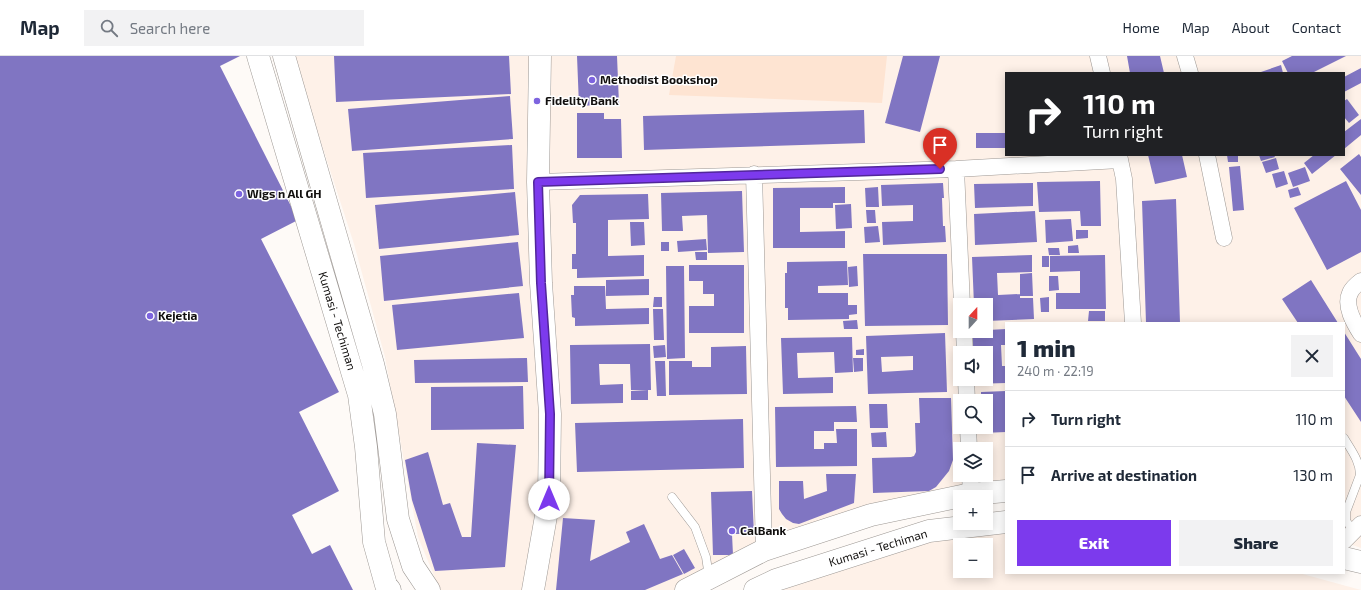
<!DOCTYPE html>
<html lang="en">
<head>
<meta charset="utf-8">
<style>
  :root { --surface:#fff; --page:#f2f2f3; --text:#1f2937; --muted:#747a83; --line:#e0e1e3; --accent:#7c3aed }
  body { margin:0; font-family:"Exo 2",sans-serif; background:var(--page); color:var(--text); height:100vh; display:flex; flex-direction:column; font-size:15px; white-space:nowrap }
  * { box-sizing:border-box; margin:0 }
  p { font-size:13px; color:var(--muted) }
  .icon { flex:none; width:22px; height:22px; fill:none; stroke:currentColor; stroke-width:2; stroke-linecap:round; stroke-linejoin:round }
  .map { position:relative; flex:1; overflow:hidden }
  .sheet { position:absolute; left:1005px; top:266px; width:340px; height:252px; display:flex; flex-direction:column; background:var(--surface); border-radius:0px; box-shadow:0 2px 10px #0003 }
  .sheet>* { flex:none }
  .hud { position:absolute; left:1005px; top:16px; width:340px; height:84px; border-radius:0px; box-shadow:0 2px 10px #0003; background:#202124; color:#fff; overflow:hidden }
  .needle { width:26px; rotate:21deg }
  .controls { position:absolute; left:953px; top:242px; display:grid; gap:8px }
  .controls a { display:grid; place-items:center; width:40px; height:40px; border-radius:0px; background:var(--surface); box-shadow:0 2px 10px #0003; font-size:20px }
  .pin { position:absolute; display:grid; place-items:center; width:34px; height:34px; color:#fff; margin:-41px -17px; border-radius:50% 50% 50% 0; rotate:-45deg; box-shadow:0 0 4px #0007 }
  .pin .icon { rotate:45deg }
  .me { position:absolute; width:44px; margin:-22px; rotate:0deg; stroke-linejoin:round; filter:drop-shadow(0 0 3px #0008) }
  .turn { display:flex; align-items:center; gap:14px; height:84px; padding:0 12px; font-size:18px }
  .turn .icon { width:52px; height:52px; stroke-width:2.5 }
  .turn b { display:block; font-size:28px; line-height:34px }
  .round { display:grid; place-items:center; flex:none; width:42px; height:42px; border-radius:0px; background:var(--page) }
  .overview { display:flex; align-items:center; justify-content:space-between; height:68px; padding:0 12px }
  h1 { font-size:24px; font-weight:800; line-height:30px }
  .cta { display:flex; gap:8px; margin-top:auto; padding:8px 12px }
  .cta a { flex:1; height:46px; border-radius:0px; background:var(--accent); color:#fff; font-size:16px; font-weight:800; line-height:46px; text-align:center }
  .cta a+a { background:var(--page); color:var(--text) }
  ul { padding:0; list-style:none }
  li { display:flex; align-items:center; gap:12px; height:56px; padding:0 12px; border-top:1px solid var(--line) }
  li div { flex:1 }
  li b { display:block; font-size:15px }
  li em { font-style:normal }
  header { display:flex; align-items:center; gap:24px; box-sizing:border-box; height:56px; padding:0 20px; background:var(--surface); border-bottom:1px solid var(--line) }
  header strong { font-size:19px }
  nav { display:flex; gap:22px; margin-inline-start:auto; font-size:14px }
  .search { width:280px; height:36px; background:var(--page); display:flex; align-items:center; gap:10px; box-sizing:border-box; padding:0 14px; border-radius:0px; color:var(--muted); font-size:15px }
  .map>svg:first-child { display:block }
  .built { fill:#fef1e8; fill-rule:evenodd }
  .green { fill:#fee4d2 }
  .building { fill:#8075c2; fill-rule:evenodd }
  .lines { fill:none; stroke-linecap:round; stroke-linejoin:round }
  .lane-casing { stroke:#9d9894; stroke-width:9 }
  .street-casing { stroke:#9d9894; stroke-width:17 }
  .secondary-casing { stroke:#9d9894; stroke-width:23 }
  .lane { stroke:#fff; stroke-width:8 }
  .street { stroke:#fff; stroke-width:16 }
  .secondary { stroke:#fff; stroke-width:22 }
  .route-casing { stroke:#51269a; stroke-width:10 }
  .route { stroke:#7c3aed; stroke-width:7 }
  .poi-dot { fill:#7d64df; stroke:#fff; stroke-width:1.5 }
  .labels { text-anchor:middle; stroke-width:3; stroke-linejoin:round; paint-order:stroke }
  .poi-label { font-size:12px; font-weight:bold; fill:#110f0e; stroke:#fff; text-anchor:start }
  .street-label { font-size:12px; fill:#110f0e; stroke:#fff }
</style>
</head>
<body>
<header>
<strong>Map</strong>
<div class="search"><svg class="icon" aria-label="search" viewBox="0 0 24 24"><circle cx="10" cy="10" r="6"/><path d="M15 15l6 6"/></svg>Search here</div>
<nav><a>Home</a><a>Map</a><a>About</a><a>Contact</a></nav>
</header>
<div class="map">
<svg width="1361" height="534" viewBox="0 0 1361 534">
  <rect width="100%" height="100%" fill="#fefaf7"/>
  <path class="built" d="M293,0H1361V492L1344,486V267H1006V440L910,451L681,534H440L418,481L385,301L354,188ZM1006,17H1344V99H1006ZM960,249H986V275H960ZM960,297H986V323H960ZM960,345H986V371H960ZM960,393H986V419H960Z
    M1006,475V517H1299L1361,534H783L793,529L937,481ZM960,489H986V515H960Z"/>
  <path class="green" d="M676,0H887L882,47L669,39Z"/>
  <path class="building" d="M0,0H240L220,10L298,164L261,183L339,336L299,356L339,435L292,459L312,498L330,489L353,534H0Z
    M334,0H509L511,38L336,46Z
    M577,0H617L619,48L579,50Z
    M903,0H940L920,76L885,67Z
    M1127,0H1160L1164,17H1130Z
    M1292,0H1346L1312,17H1288L1282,5Z
    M1281,9L1283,17H1258Z
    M1361,12V27L1344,36V21Z
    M510,40L513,83L352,95L348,53Z
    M1347,43L1359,59L1349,67L1344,61V45Z
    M864,54L865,87L644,94L643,60Z
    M577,57H604V63H621L622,102H577Z
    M1361,63V79L1344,93V76Z
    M976,77H1006V92H976Z
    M512,89L514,133L366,142L363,97Z
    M1359,98L1361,101V139L1340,113Z
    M1148,99H1182L1187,121L1155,128Z
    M1227,99H1238V106H1228Z
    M1259,99H1274L1275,101L1261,105Z
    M1314,99H1336L1312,118L1304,107Z
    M1276,102L1279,113L1266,117L1262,106Z
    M1240,110L1244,154L1233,155L1229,111Z
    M1305,111L1310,125L1293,131L1288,117Z
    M1284,115L1288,128L1276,132L1272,118Z
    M1100,125L1101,170H1081L1080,155L1039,156L1037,126Z
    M1346,125L1361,154V196L1327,214L1294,152Z
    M943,127L944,142H942L943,170H945L946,186L883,189L882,166L913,165V149L882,150L881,129Z
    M1033,127V150L975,152L974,128Z
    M845,131V147H833V152H800V176L845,175V192H773V132Z
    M878,131L879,151H866L865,132Z
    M1298,131L1301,139L1290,142L1288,134Z
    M742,135L744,196L708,197L707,159L682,160L683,175H662L661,137Z
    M515,136L519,179L379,193L375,149Z
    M648,138L649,163L608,164V200L644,199V220L577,222V213H572V198H576V167H573L572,149L580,139Z
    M1176,143L1180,267H1146L1142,145Z
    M851,148L852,172L836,173L835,149Z
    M866,154H875L876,167H867Z
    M1035,155L1037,186L975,189L974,158Z
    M1071,163L1073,185L1046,187L1045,164Z
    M630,166H644L645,189L631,190Z
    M878,170L880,186L865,187L864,171Z
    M1076,174H1088V182L1076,183Z
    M706,183L707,194L678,196L677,185Z
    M518,186L523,230L384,245L380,200Z
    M661,186H669V195H661Z
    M1078,189L1079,197H1068V190Z
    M1048,192H1059L1060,199H1049Z
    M695,196H707V204H696Z
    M863,198H947L948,269L865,270Z
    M1032,199V216L997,217L998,239L1020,238V242H1033L1034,263L986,265V249H974L972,201Z
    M1105,199L1106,253H1056V237H1080V215L1050,216V200Z
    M1042,200H1049V211H1042Z
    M847,205L848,229L818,230V237H848V249H857V258L849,259V263L788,264V252H785V217H787V206Z
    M689,209H744V277H689V250H714V238H703V225H689Z
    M666,210H684L685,302L667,303Z
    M857,210L858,230L849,231L848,211Z
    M1032,217L1033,240H1020V218Z
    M1049,220H1058L1059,234L1049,235Z
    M649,223V239L606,240V224Z
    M1311,224L1338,267H1298L1282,243Z
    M574,230H605L606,253L649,252V268L575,270V262L572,261L571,239H574Z
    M519,237L524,282L397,294L392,249Z
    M654,241H662V251H653Z
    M1049,241V256H1041L1040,242Z
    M653,253H663L664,284H654Z
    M1089,255H1105V265H1088Z
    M857,264L858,273H844L843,265Z
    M1006,273V289H1001L1002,310H1006V327L971,328V323H986V297H970V275Z
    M1344,276L1361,303V366L1344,340Z
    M945,277L947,336L868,338L866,280ZM913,300V314L882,316L881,301Z
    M852,281L853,316L835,317L834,296L797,297L798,322L833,321V337L783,338L781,282Z
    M650,288L651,334H631L630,308H599L600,329L623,328V347L571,348L570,289Z
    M665,289L666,301L654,302L653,290Z
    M746,290L747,338L669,339V305H692V311H711V291Z
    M864,293V299H856V294Z
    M527,302L528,326L415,327L414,304Z
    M853,302H863V315L854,316Z
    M655,305H665L666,340H657Z
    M523,330L524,373L431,374V331Z
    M648,334V344H631V335Z
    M1006,335V376L982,377V371H986V345H981V336Z
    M919,342H951L953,404L949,415L936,431L929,435L873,437L872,402L911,401L914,400L916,396L915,367H920Z
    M869,348H887L888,372H870Z
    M856,350L857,366H834V375H814V393H824V387H837L836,373H857V410L776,411L775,351Z
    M743,363L744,412L577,416L575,367Z
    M886,376L887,391H872L871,377Z
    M477,387L516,389L505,511L435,515L412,444L405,404L428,396L443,449L450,447L462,481H471Z
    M826,418H856L854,447L799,468L793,467L786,463L782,458L779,453V425H803L804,443L827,435Z
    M752,435L754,478H732L733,499H713L711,436Z
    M563,462L595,464L590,505L630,486L626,476L644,468L660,503L672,499L683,518L645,534H556Z
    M684,493L695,512L684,518L673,499Z"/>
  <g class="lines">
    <g class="lane-casing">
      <path id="lane" d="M1344,382C1351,394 1360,405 1360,419L1346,456V465L1354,475
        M672,441L695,471L706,501L709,521"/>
    </g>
    <g class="street-casing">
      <path id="street" d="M1098,0L1102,17
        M1185,0L1190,17
        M1119,99L1124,123L1133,267
        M1207,99L1224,182
        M956,113L962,249
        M754,118L764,494
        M538,126L956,113L1120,104
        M1361,225C1357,228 1352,232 1350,237C1344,250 1354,267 1361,278
        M964,275L965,297
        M966,323L967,345
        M968,371L969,393
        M970,419L971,438
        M1344,485L1361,468"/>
    </g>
    <g class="secondary-casing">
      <path id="secondary" d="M258,0L359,339L366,391L374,486L386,529L390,534
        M284,0L373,308L385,358L398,463L413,510L429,534
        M1344,502L1361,506
        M533,534L549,443L550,358L541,227L538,126L540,0
        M686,534L764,494L871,459L971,438L1006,435
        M755,534L776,524L929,475L1006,466"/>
    </g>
    <use href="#lane" class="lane"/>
    <use href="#street" class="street"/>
    <use href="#secondary" class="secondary"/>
  </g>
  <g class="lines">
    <g class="route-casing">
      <path id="route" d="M549,443L550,358L541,227L538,126L940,113"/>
    </g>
    <use href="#route" class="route"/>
  </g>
  <g class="poi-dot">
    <circle cx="592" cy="24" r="4"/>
    <circle cx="537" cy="45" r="4"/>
    <circle cx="239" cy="138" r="4"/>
    <circle cx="150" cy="260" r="4"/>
    <circle cx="732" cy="475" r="4"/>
  </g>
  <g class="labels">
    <g class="poi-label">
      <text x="600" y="28">Methodist Bookshop</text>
      <text x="545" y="49">Fidelity Bank</text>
      <text x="247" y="142">Wigs n All GH</text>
      <text x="158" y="264">Kejetia</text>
      <text x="740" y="479">CalBank</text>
    </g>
    <g class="street-label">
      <text transform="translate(337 265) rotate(73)" y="4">Kumasi - Techiman</text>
      <text transform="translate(878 492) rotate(-17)" y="4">Kumasi - Techiman</text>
    </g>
  </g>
</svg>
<div class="controls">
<a><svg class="needle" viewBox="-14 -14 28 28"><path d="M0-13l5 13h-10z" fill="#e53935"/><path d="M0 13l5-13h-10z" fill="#747a83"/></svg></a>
<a><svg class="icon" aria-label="sound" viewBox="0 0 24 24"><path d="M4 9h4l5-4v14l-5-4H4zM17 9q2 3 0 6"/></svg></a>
<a><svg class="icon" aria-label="search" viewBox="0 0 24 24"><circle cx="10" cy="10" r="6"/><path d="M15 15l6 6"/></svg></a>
<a><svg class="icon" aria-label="layers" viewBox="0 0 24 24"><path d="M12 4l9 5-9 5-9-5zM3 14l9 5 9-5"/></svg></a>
<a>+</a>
<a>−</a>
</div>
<div class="pin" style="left:940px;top:113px;background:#d93025"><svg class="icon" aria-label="arrive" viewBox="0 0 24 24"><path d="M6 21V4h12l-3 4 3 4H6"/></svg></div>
<svg class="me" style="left:549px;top:443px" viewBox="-20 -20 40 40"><circle r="19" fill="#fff"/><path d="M0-13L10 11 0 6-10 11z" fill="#7c3aed"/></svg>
<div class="hud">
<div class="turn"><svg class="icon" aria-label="right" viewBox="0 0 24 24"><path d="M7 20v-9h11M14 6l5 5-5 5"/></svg><div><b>110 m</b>Turn right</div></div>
</div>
<section class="sheet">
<div class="overview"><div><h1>1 min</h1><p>240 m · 22:19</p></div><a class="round"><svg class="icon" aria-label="close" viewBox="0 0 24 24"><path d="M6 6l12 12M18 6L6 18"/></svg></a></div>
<ul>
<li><svg class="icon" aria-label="right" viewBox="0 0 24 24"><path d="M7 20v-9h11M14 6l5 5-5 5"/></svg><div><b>Turn right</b></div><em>110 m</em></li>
<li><svg class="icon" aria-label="arrive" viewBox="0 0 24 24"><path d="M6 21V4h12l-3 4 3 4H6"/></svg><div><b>Arrive at destination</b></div><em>130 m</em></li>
</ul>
<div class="cta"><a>Exit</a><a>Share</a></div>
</section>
</div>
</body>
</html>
